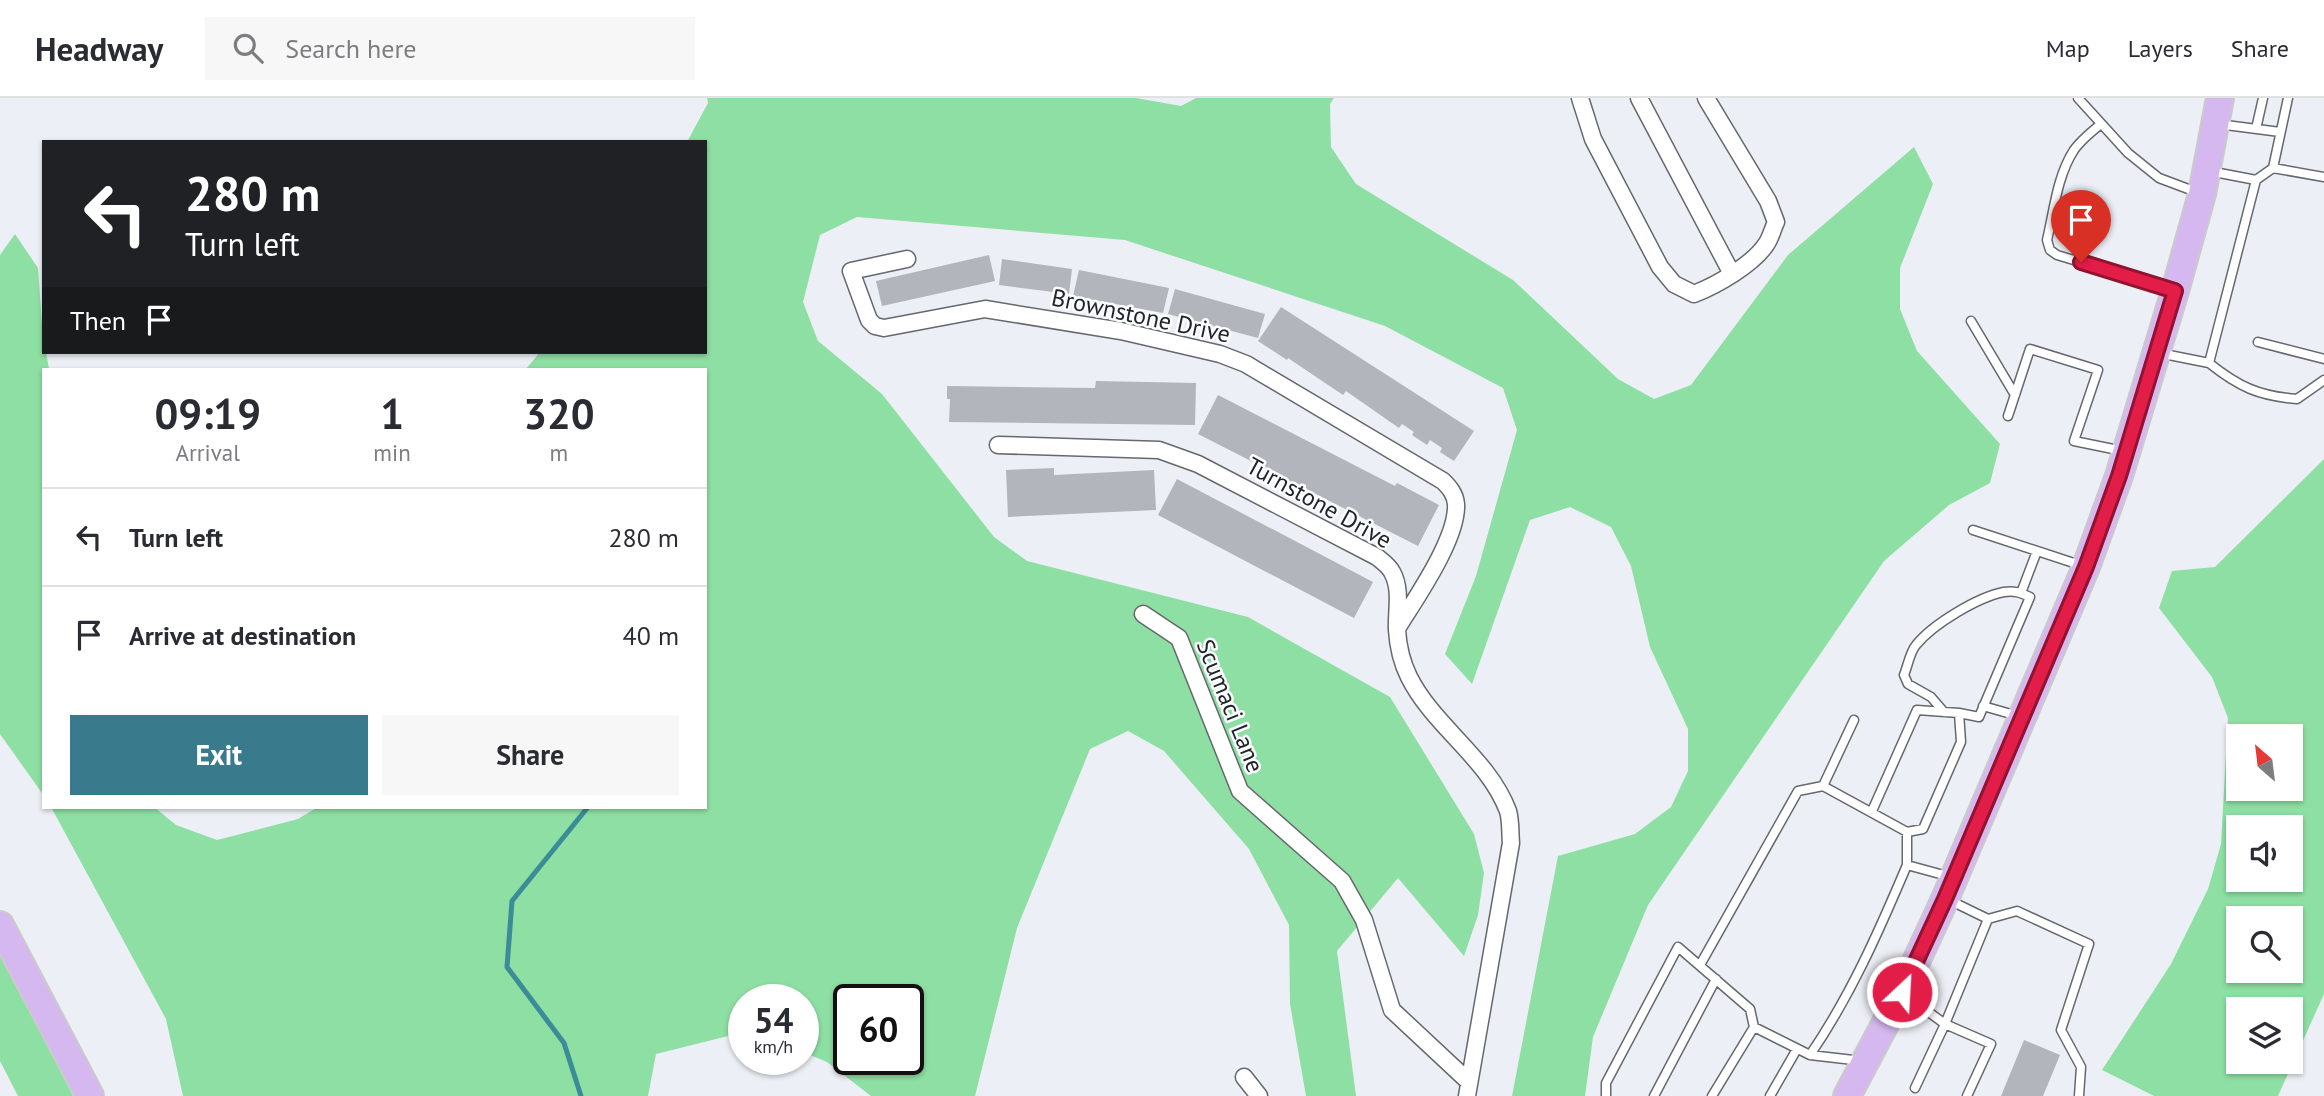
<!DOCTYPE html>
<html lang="en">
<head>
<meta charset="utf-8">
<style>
  :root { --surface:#fff; --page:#f7f7f7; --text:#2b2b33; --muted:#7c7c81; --line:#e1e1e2; --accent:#3a7a8d }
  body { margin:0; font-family:"PT Sans",sans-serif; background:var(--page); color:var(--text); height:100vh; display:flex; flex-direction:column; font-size:26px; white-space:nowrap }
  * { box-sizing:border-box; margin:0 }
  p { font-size:23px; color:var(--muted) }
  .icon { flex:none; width:38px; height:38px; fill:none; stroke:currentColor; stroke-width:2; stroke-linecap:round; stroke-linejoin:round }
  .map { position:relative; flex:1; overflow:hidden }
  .drawer { position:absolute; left:42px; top:270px; width:665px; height:441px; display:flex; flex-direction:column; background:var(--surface); border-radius:0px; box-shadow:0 2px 5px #0004 }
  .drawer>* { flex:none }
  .guide { position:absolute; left:42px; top:42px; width:665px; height:214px; border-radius:0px; box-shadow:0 2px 5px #0004; background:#202124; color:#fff; overflow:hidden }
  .needle { width:46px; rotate:332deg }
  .buttons { position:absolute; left:2226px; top:626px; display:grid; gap:14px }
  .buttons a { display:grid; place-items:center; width:77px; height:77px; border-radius:0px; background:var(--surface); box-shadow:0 2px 5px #0004; font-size:35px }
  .speed { position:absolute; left:728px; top:886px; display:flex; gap:14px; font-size:35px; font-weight:700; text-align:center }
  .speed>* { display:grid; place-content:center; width:91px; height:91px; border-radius:50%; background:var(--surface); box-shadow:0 2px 5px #0004; line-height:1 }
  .speed small { font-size:18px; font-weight:400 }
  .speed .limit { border:4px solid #111; border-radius:10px; background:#fff; color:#111 }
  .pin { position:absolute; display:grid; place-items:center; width:60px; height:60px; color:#fff; margin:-72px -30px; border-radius:50% 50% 50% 0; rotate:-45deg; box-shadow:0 0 7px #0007 }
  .pin .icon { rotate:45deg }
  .me { position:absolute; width:77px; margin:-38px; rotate:25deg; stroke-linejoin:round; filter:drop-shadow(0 0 5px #0008) }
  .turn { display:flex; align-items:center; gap:24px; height:147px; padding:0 28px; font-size:32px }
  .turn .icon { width:91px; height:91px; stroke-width:2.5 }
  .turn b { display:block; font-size:49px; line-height:60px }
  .then { display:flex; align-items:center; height:66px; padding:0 28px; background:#0003; gap:14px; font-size:26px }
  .eta { display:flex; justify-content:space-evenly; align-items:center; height:119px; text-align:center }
  .eta b { font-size:42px; font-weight:600; line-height:49px }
  .button { display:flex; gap:14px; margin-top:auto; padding:14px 28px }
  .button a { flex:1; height:80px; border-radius:0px; background:var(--accent); color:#fff; font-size:28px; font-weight:600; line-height:80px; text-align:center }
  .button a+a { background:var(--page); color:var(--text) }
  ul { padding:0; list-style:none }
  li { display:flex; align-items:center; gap:21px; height:98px; padding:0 28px; border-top:2px solid var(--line) }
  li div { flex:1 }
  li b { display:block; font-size:26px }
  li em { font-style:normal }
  header { display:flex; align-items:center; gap:42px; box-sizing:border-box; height:98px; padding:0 35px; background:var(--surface); border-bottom:2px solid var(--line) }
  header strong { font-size:33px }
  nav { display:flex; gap:38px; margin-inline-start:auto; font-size:24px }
  .search { width:490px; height:63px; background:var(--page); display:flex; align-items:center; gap:18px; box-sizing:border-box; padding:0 24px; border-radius:0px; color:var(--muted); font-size:26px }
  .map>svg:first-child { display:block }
  .green { fill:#8edfa3; fill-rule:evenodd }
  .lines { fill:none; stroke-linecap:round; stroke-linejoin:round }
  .stream { stroke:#3c8c98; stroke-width:5 }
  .building { fill:#b2b5bb }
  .lane-casing { stroke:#65686d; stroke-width:11 }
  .street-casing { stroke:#65686d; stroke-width:19 }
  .primary-casing { stroke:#cacacb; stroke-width:30 }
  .lane { stroke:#fff; stroke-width:8 }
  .street { stroke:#fff; stroke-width:16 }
  .primary { stroke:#d6b8f1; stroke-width:26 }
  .route-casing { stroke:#92132f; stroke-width:18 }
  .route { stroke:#e11d48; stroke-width:12 }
  .labels { text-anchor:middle; stroke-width:5; stroke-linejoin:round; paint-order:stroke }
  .street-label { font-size:24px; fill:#232426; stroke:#fbfcff }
</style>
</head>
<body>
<header>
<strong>Headway</strong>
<div class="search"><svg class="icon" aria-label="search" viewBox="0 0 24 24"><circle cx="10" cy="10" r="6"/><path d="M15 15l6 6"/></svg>Search here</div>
<nav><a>Map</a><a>Layers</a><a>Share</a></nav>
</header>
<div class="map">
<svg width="2324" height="998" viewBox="0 0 2324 998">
  <rect width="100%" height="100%" fill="#eceff5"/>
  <path class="green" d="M707,0H1136L1181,8L1196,0H1334L1330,6L1331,49L1356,86L1513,182L1618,281L1654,301L1691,287L1788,157L1914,49L1933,86L1900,170V211L1917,253L2000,346L1990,385L1949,407L1884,463L1648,807L1593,939L1585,998H1512L1558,758L1635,736L1671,709L1688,673V631L1650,549L1631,468L1611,429L1570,409L1530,422L1472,586L1445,556L1476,478L1517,332L1503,290L1385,228L1125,142L857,119L820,137L803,204L818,243L882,296L994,439L1027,463L1248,519L1390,599L1474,736L1484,775L1478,817L1464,858L1398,780L1337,853L1356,998H1306L1290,906L1289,827L1249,751L1164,653L1128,633L1090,651L1017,830L975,998H871L827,964L803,954V901H744V934L656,956L648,998H183L166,921L51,709H154L176,727L217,742L298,721L318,709H705V271H526L540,254H705V44H687L708,5ZM849,901H908V961H849Z
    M15,136L38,170L44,254H46L49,271H44V698L0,636V157Z
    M2324,361V896L2278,998H2154L2102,972L2171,866L2208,791L2221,746L2228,620L2212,579L2159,510L2172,473L2215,469ZM2238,639H2291V691H2238ZM2238,730H2291V782H2238ZM2238,821H2291V873H2238ZM2238,912H2291V964H2238Z
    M0,854L73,998H18L0,963Z"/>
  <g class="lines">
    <path class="stream" d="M581,998L564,945L507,869L512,803L588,709"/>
  </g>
  <path class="building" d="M989,157L995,183L882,208L876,183Z
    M1002,161L1072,171L1069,196L999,187Z
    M1079,172L1169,190L1163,215L1073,198Z
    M1175,191L1265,216L1258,240L1168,216Z
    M1281,209L1474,333L1454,363L1440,354L1442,350L1430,342L1427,347L1412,337L1414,334L1402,326L1399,330L1346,293L1343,297L1288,260L1287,262L1258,243Z
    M1096,283L1196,285L1195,327L949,324L950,301H947V288L1095,290Z
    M1218,297L1395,388L1397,385L1439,407L1418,448L1198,336Z
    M1054,370V377L1154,372L1156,412L1008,419L1006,372Z
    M1177,381L1373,484L1354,520L1158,417Z
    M2024,942L2060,957L2043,998H2001Z"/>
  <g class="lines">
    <g class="lane-casing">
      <path id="lane" d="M2078,0L2128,55L2159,80L2199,95
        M2101,26C2091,34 2081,42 2074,52C2057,78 2054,113 2047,142L2050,152L2057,157L2170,191
        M2218,26L2280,34
        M2256,31L2263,0
        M2273,70L2288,0
        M2256,82L2273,70L2324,79
        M1971,223L2015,297
        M2258,244L2324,261
        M2159,255L2209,265L2256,82L2209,73
        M2209,265C2239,289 2259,298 2297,301L2324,282
        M2008,318L2030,251L2098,272L2074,343L2123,353
        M1973,432L2083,468
        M2021,495L2037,453
        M1983,608L2018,618
        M1944,614L1931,599L1908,586L1904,577C1908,567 1910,554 1916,547C1933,526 1978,499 2004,494C2014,492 2021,495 2030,499L1979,619L1959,615
        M1823,688L1854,622
        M1872,713L1917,612L1959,615L1961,644L1923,731L1907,734
        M1988,821L2017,813L2089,846L2061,932L2081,969L2079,998
        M1700,867L1798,693L1823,688L1907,734V767L1951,779
        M1904,896L1945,926L1991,946L1967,998
        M1810,957C1851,897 1879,833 1907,767
        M1915,990L1945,926L1988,821L1949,802
        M1606,998V985L1678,849L1750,911L1754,929
        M1654,998L1716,881
        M1712,998L1754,929L1810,957L1862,963
        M1770,998L1797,951"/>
    </g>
    <g class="street-casing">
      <path id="street" d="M1580,0L1593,41L1660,169L1674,186L1694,196C1717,187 1754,166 1767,145C1771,139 1773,130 1776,124L1768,103L1706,0
        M1639,0L1732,176
        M907,161L851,173L869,222L875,228L884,230L985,211L1121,233L1220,256L1246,266L1443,383C1450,390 1455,396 1456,406C1458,440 1416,500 1398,529
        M998,347L1159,352L1198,366L1377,459C1382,463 1389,468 1392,474C1402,492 1396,512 1397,532C1398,548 1402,565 1409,579C1434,629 1488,660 1508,713C1511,723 1510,735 1511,745L1467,998
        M1143,516L1179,540L1240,693L1342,783L1364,822L1392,912L1468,983
        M1244,979L1259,998"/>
    </g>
    <g class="primary-casing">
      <path id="primary" d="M0,827L90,998
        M1847,998L1902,894L1945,801L2086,469L2119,378L2175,193L2202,96L2220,0"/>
    </g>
    <use href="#lane" class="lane"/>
    <use href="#street" class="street"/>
    <use href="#primary" class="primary"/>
  </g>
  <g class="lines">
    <g class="route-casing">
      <path id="route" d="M1902,894L1945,801L2086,469L2119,378L2175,193L2081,164"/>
    </g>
    <use href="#route" class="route"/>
  </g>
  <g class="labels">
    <g class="street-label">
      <text transform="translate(1141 218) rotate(12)" y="8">Brownstone Drive</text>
      <text transform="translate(1319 405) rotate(29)" y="8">Turnstone Drive</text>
      <text transform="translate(1230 608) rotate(68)" y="8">Scumaci Lane</text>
    </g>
  </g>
</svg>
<div class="buttons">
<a><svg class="needle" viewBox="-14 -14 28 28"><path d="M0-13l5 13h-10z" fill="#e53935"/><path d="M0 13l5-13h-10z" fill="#7c7c81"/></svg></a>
<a><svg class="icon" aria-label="sound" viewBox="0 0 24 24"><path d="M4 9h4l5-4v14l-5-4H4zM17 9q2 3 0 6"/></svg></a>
<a><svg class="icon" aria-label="search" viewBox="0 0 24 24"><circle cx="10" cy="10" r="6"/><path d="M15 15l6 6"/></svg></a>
<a><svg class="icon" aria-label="layers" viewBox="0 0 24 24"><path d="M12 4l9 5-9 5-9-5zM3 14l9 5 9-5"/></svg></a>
</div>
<div class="speed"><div>54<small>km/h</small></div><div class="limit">60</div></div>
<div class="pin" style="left:2081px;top:164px;background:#d93025"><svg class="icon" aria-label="arrive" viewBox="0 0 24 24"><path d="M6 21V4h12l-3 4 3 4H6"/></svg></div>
<svg class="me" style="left:1902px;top:894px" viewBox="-20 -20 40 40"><circle r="17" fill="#e11d48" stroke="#fff" stroke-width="3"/><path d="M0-11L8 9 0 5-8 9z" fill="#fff"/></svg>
<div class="guide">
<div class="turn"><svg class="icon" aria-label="left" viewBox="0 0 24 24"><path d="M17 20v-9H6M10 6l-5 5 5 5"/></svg><div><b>280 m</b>Turn left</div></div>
<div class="then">Then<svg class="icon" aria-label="arrive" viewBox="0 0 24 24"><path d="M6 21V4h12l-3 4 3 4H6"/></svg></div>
</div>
<section class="drawer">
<div class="eta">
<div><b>09:19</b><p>Arrival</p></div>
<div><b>1</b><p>min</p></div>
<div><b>320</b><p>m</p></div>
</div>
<ul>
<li><svg class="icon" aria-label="left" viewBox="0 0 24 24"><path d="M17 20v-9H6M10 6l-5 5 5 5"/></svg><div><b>Turn left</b></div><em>280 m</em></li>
<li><svg class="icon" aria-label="arrive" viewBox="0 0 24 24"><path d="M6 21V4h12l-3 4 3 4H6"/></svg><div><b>Arrive at destination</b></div><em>40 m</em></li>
</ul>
<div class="button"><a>Exit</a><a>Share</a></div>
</section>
</div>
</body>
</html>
